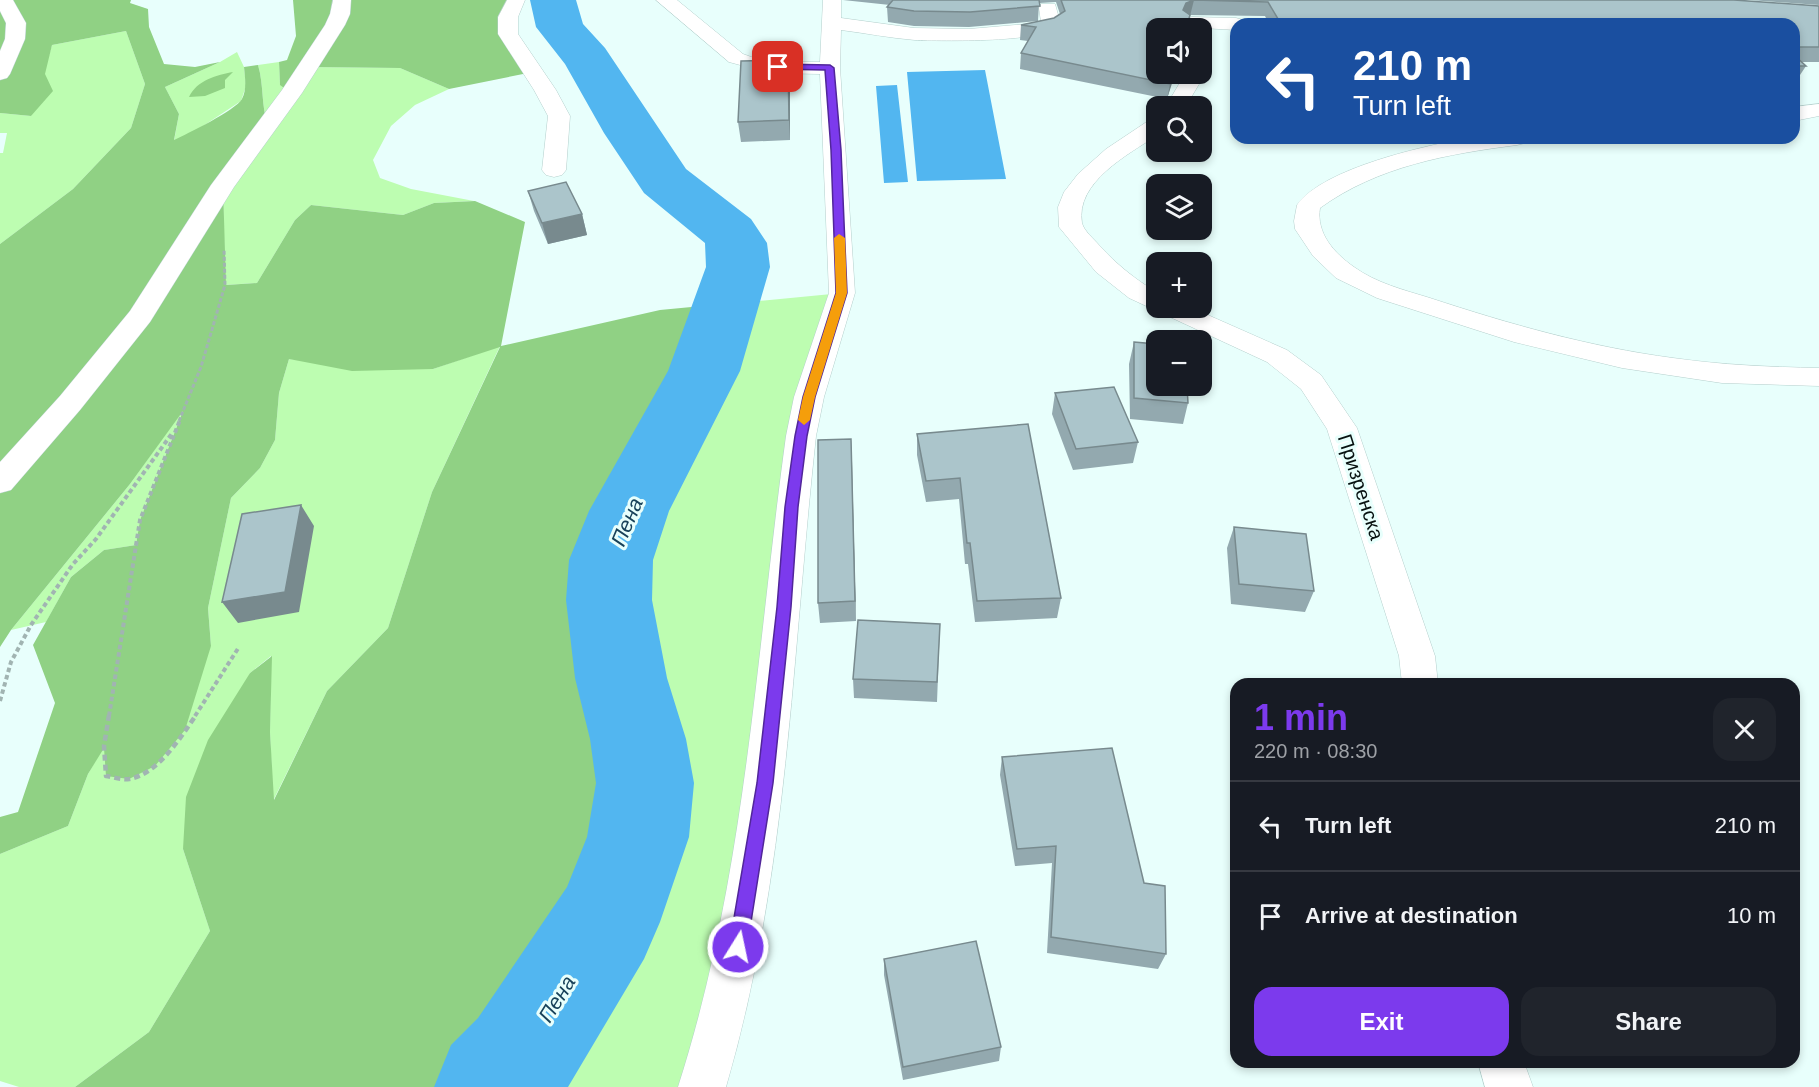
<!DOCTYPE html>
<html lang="en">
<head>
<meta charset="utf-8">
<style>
  :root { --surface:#171b24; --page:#20242c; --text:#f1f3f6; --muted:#9ea1a6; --line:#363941; --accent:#7c3aed }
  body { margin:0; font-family:Arial,sans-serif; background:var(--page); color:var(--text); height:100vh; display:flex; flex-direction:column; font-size:22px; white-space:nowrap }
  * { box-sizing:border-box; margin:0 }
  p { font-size:20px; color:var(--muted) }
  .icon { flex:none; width:33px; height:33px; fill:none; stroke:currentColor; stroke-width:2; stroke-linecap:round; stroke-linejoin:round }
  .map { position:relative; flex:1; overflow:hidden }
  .side { position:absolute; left:1230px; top:678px; width:570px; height:390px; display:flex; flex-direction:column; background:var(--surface); border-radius:18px; box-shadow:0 3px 9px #0003 }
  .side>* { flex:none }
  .hud { position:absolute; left:1230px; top:18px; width:570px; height:126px; border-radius:18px; box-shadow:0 3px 9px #0003; background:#1a4fa0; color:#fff; overflow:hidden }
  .controls { position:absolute; left:1146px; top:18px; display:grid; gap:12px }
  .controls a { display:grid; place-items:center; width:66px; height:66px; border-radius:12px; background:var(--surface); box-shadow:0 3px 9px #0003; font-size:30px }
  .pin { position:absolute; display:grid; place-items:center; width:51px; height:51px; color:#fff; margin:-26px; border-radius:12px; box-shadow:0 3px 9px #0006 }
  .me { position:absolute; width:66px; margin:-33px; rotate:10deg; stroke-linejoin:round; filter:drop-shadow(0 0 4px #0008) }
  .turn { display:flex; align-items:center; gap:21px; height:126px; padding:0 24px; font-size:27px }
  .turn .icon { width:78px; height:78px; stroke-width:2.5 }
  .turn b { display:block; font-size:42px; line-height:51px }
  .round { display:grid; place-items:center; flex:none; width:63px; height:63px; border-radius:18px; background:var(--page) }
  .headline { display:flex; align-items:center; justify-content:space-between; height:102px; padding:0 24px }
  h1 { font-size:36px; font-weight:700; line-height:45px; color:var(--accent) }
  .primary-button { display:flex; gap:12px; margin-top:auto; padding:12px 24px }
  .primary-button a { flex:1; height:69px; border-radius:18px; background:var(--accent); color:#fff; font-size:24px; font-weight:700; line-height:69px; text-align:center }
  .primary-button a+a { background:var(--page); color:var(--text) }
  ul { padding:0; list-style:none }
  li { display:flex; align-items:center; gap:18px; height:90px; padding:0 24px; border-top:2px solid var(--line) }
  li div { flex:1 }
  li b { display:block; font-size:22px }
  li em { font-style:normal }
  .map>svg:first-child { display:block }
  .green { fill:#bdfdb1 }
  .forest { fill:#90d184 }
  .water { fill:#52b6f0 }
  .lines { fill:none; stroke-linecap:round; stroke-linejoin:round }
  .river { fill:#52b6f0; fill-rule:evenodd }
  .minor-casing { stroke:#b4cfcc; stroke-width:1 }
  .major-casing { stroke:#b4cfcc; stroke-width:1 }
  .path-far2 { stroke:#a1b4b2; stroke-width:3; stroke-dasharray:4 2; stroke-linecap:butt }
  .path-far1 { stroke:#a1b4b2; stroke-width:4; stroke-dasharray:4.5 3; stroke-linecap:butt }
  .path { stroke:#a1b4b2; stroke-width:4.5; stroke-dasharray:6 4; stroke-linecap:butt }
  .minor { fill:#fff; fill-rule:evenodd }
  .major { fill:#fff; fill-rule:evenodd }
  .wall { fill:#93a9af }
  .shaded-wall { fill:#788a8e }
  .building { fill:#abc5cb; stroke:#788a8e; stroke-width:1.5 }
  .route { fill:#7c3aed; stroke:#51269a; stroke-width:1.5 }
  .slow { fill:#f59e0b }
  .labels { text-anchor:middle; stroke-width:6; stroke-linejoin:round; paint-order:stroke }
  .street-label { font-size:20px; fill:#071110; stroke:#e8fffc }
  .water-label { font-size:21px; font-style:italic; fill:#18425a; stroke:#e8fffc }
</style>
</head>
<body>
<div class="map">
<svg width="1819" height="1087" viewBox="0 0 1819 1087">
  <rect width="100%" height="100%" fill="#e8fffc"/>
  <path class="green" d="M126,31L145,84L131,128L73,189L0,244V153H3L7,133H0V113L31,116L52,45Z
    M237,52L244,67L246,86L241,101L197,130L174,141L179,114L165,87L220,62Z
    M279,62L280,85L308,67L400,68L449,89L415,105L391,126L373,160L380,178L411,189L474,201L434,203L403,215L311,205L295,220L257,283L225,285L223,185L268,126C261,106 264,85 258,65Z
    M842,293L824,352L702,1087H493L519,1059L606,922L638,837L645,783L638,738L621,678L609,600L611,560L629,511L704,371L727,304Z
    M500,346L432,492L388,628L327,691L273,801L270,732L271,656L250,673L183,849L210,931L149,1032L75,1087H19L0,1081V854L68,826L88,774L104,746L211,646L208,608L231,498L260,468L275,440L279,393L289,359L433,369Z
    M184,408L140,520L136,545L104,550L71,577L46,622L11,630L130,484Z"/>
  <path class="forest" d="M0,0H131L130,3L148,9L149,27L164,64L195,67L220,62L165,87L179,114L174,140C187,134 236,110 242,99C247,89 245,78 244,67L258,65C264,85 261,106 268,126L223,185L226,285L257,283L295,220L311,205L403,215L434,203L475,201L525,222L501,346L660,310L702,306L637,443L586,575L585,646L603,796L584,916L515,1026L455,1087H75L149,1032L210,931L183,849L186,797L208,740L250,673L272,656L270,732L274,800L327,691L388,628L432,492L500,347L433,369L352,371L289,359L279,393L275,440L260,468L231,498L208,608L211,646L185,730L155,766L129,779L106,776L104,748L88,774L68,826L0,854V817L18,812L55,703L33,645L71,577L104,550L136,545L140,520L183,411L130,484L11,630L0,647V244L73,189L131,128L145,84L126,31L52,45L45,74L53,91L31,116L0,113Z
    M293,0H510L508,17L533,72L449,89L400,68L308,67L291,93L280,85L279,62L287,60L296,36Z
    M233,72L225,80V88L205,96L189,97C197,80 217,75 233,72Z"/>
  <path class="water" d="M985,70L1006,179L917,181L907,72Z
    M897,85L908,182L884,183L876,86Z"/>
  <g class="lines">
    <path class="river" d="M530,0H576L583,24L605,48L686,169L751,219L767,243L770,267L740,371L669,511L653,560L652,600L667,678L686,739L694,783L689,837L660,922L644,959L568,1087H434L451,1045L478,1018L567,887L587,837L596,783L590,739L575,678L566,600L569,560L589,511L668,371L706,267L705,243L644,193L604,133L565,64L536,27Z"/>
    <g class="minor-casing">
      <path id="minor" d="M0,0H13L26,23L25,39L10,74L7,78L0,80V51L5,39L6,23L0,11Z
        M333,0H351L350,14L345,25L302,93L234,187L150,322L80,410L11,490L0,493V462L60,396L130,311L211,185L282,90L325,25L330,14Z
        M507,0H525L518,17V34L556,90L570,116L566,170L562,175L554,177L546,175L542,170L548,116L534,90L498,34V17Z
        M656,0H677L743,54L754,58L782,62H820L823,0H841V18L914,28L969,29L1039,23L1041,22L1039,8L1041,4H1055L1061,25C1049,43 939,41 915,40C890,38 865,33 841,30L840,68L855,293L824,397L816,436C792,654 788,875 726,1087H678C746,876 756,654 786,436L794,397L829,293L820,74L770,73L729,62Z
        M1192,17L1236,18L1243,20L1246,24H1236V30L1185,27L1182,23L1185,19Z
        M1202,70L1205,74L1186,106H1166L1185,74H1202Z
        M1156,119V136C1129,154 1075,182 1082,223C1084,231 1094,239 1099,245C1116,264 1135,279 1156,292V308H1192L1287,350L1321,375L1357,428L1435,656L1438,684H1402L1399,656L1327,429L1301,389L1267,362L1129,298L1096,272L1059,227L1058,207L1064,192L1078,174L1106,149L1148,121Z
        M1478,1062H1524L1533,1087H1485Z"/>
    </g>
    <g class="major-casing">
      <path id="major" d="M1819,104V116L1794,121V107Z
        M1470,138H1528L1525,143L1517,145C1448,154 1378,166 1320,208C1316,233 1334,253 1354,267C1376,283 1404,290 1430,298C1509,324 1590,347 1673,358C1722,365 1770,367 1819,368V386L1722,383L1622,368L1514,342L1377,298L1336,278L1313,256L1295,229L1294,221L1297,205C1323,168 1427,145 1470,138Z"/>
    </g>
    <path class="path-far2" d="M179,421L201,367L225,285L224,249"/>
    <path class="path-far1" d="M0,701L11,662L31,625L73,564L96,539L173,432
      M109,716L140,520L180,420
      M195,716L239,647"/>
    <path class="path" d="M109,715L104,746L106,776C113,777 122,780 129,779C158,774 181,737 196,715"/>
    <use href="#minor" class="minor"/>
    <use href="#major" class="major"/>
  </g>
  <path class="wall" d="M843,0H1734L1819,6V62H1801L1806,66L1796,81H1794V24H1269L1265,16L1191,15H1190L1167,99L1020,69L1021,53L1028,41L1020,40L1021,25L1054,18L1060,14L1056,2L1039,3L1038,21L969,27L914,26L888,22L887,7L890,5Z
    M1750,0H1819V5Z
    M788,60L790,79V140L741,142L738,122Z
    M528,191L582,214L587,235L548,244L534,211Z
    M1134,342L1188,403L1183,424L1130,419L1129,364Z
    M1055,393L1138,442L1133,463L1073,470L1052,414Z
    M1028,424L1061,598L1057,618L975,622L968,564H965L959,499L926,502L917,455V434Z
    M851,439L856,621L820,623L818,603Z
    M1234,527L1314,591L1305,612L1231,604L1227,548Z
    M940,624L937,702L854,698L853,679Z
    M1002,757L1144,883L1166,954L1158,969L1047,953L1052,863L1015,866L1000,775Z
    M884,959L1001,1047L999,1061L903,1080L884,975Z"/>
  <path class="shaded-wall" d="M1194,0L1187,28H1186L1183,10L1186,3Z
    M788,60L790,79V140L789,120Z
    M1173,74H1175L1167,99L1170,84Z
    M582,214L587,235L548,244L542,223Z
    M851,439L852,461L856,621L855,601Z
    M301,505L314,526L299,612L238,623L222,602Z"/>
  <path class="building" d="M893,0H1039L1040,6L970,12L914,11L887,7Z
    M1061,0H1734L1819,6V47H1794V24H1281L1268,2L1194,0L1186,3L1183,10L1190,15L1186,28H1156V74H1173L1170,84L1021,53L1036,27L1021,25L1054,18L1065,11Z
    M1794,55L1806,66H1794Z
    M788,60L789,120L738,122L741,61Z
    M566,182L582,214L542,223L528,191Z
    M1134,342L1156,344V386H1187L1188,403L1134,398Z
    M1114,387L1138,442L1076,449L1055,393Z
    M1028,424L1061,598L977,601L970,543H967L960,478L926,481L917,434Z
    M851,439L855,601L818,603V440Z
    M301,505L285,592L222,602L242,514Z
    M1234,527L1306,534L1314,591L1239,584Z
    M858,620L940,624L937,682L853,679Z
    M1112,748L1144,883L1165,886L1166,954L1051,937L1056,846L1017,849L1002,757Z
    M976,941L1001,1047L903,1067L884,959Z"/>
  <path class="route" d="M778,64L830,65L834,68L841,150L847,293L815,397L807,436L798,507L791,607L773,783L747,947L744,954L738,956L731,954L729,947L757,783L777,607L785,507L795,436L803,397L836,293L831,150L825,70L775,69V65Z"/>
  <path class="slow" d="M839,234L845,238L847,293L815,397L810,420L804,425L798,420L803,397L836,293L834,238Z"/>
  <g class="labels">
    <g class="street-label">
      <text transform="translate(1361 487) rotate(72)" y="7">Призренска</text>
    </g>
    <g class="water-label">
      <text transform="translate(627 522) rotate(-67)" y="7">Пена</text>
      <text transform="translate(557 999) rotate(-58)" y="7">Пена</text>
    </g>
  </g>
</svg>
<div class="controls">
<a><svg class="icon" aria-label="sound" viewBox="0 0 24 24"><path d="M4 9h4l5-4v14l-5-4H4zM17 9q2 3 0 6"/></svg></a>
<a><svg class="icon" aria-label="search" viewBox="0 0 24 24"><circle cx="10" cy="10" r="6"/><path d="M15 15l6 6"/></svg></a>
<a><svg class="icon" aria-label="layers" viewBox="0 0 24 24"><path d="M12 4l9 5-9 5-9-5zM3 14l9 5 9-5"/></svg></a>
<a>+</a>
<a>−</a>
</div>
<div class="pin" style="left:778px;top:67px;background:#d93025"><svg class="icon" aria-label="arrive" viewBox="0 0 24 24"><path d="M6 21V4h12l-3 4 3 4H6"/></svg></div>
<svg class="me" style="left:738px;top:947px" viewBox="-20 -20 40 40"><circle r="17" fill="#7c3aed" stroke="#fff" stroke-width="3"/><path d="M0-11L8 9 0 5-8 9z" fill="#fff"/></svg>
<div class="hud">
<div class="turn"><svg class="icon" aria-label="left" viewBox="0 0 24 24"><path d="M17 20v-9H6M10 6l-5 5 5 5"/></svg><div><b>210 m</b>Turn left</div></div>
</div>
<section class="side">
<div class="headline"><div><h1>1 min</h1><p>220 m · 08:30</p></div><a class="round"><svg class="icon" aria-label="close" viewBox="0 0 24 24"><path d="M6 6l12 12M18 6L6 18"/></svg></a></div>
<ul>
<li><svg class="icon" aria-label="left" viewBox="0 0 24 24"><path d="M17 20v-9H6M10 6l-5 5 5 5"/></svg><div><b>Turn left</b></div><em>210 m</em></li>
<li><svg class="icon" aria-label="arrive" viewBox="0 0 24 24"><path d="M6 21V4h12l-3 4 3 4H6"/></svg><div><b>Arrive at destination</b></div><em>10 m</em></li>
</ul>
<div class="primary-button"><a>Exit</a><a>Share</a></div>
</section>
</div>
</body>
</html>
